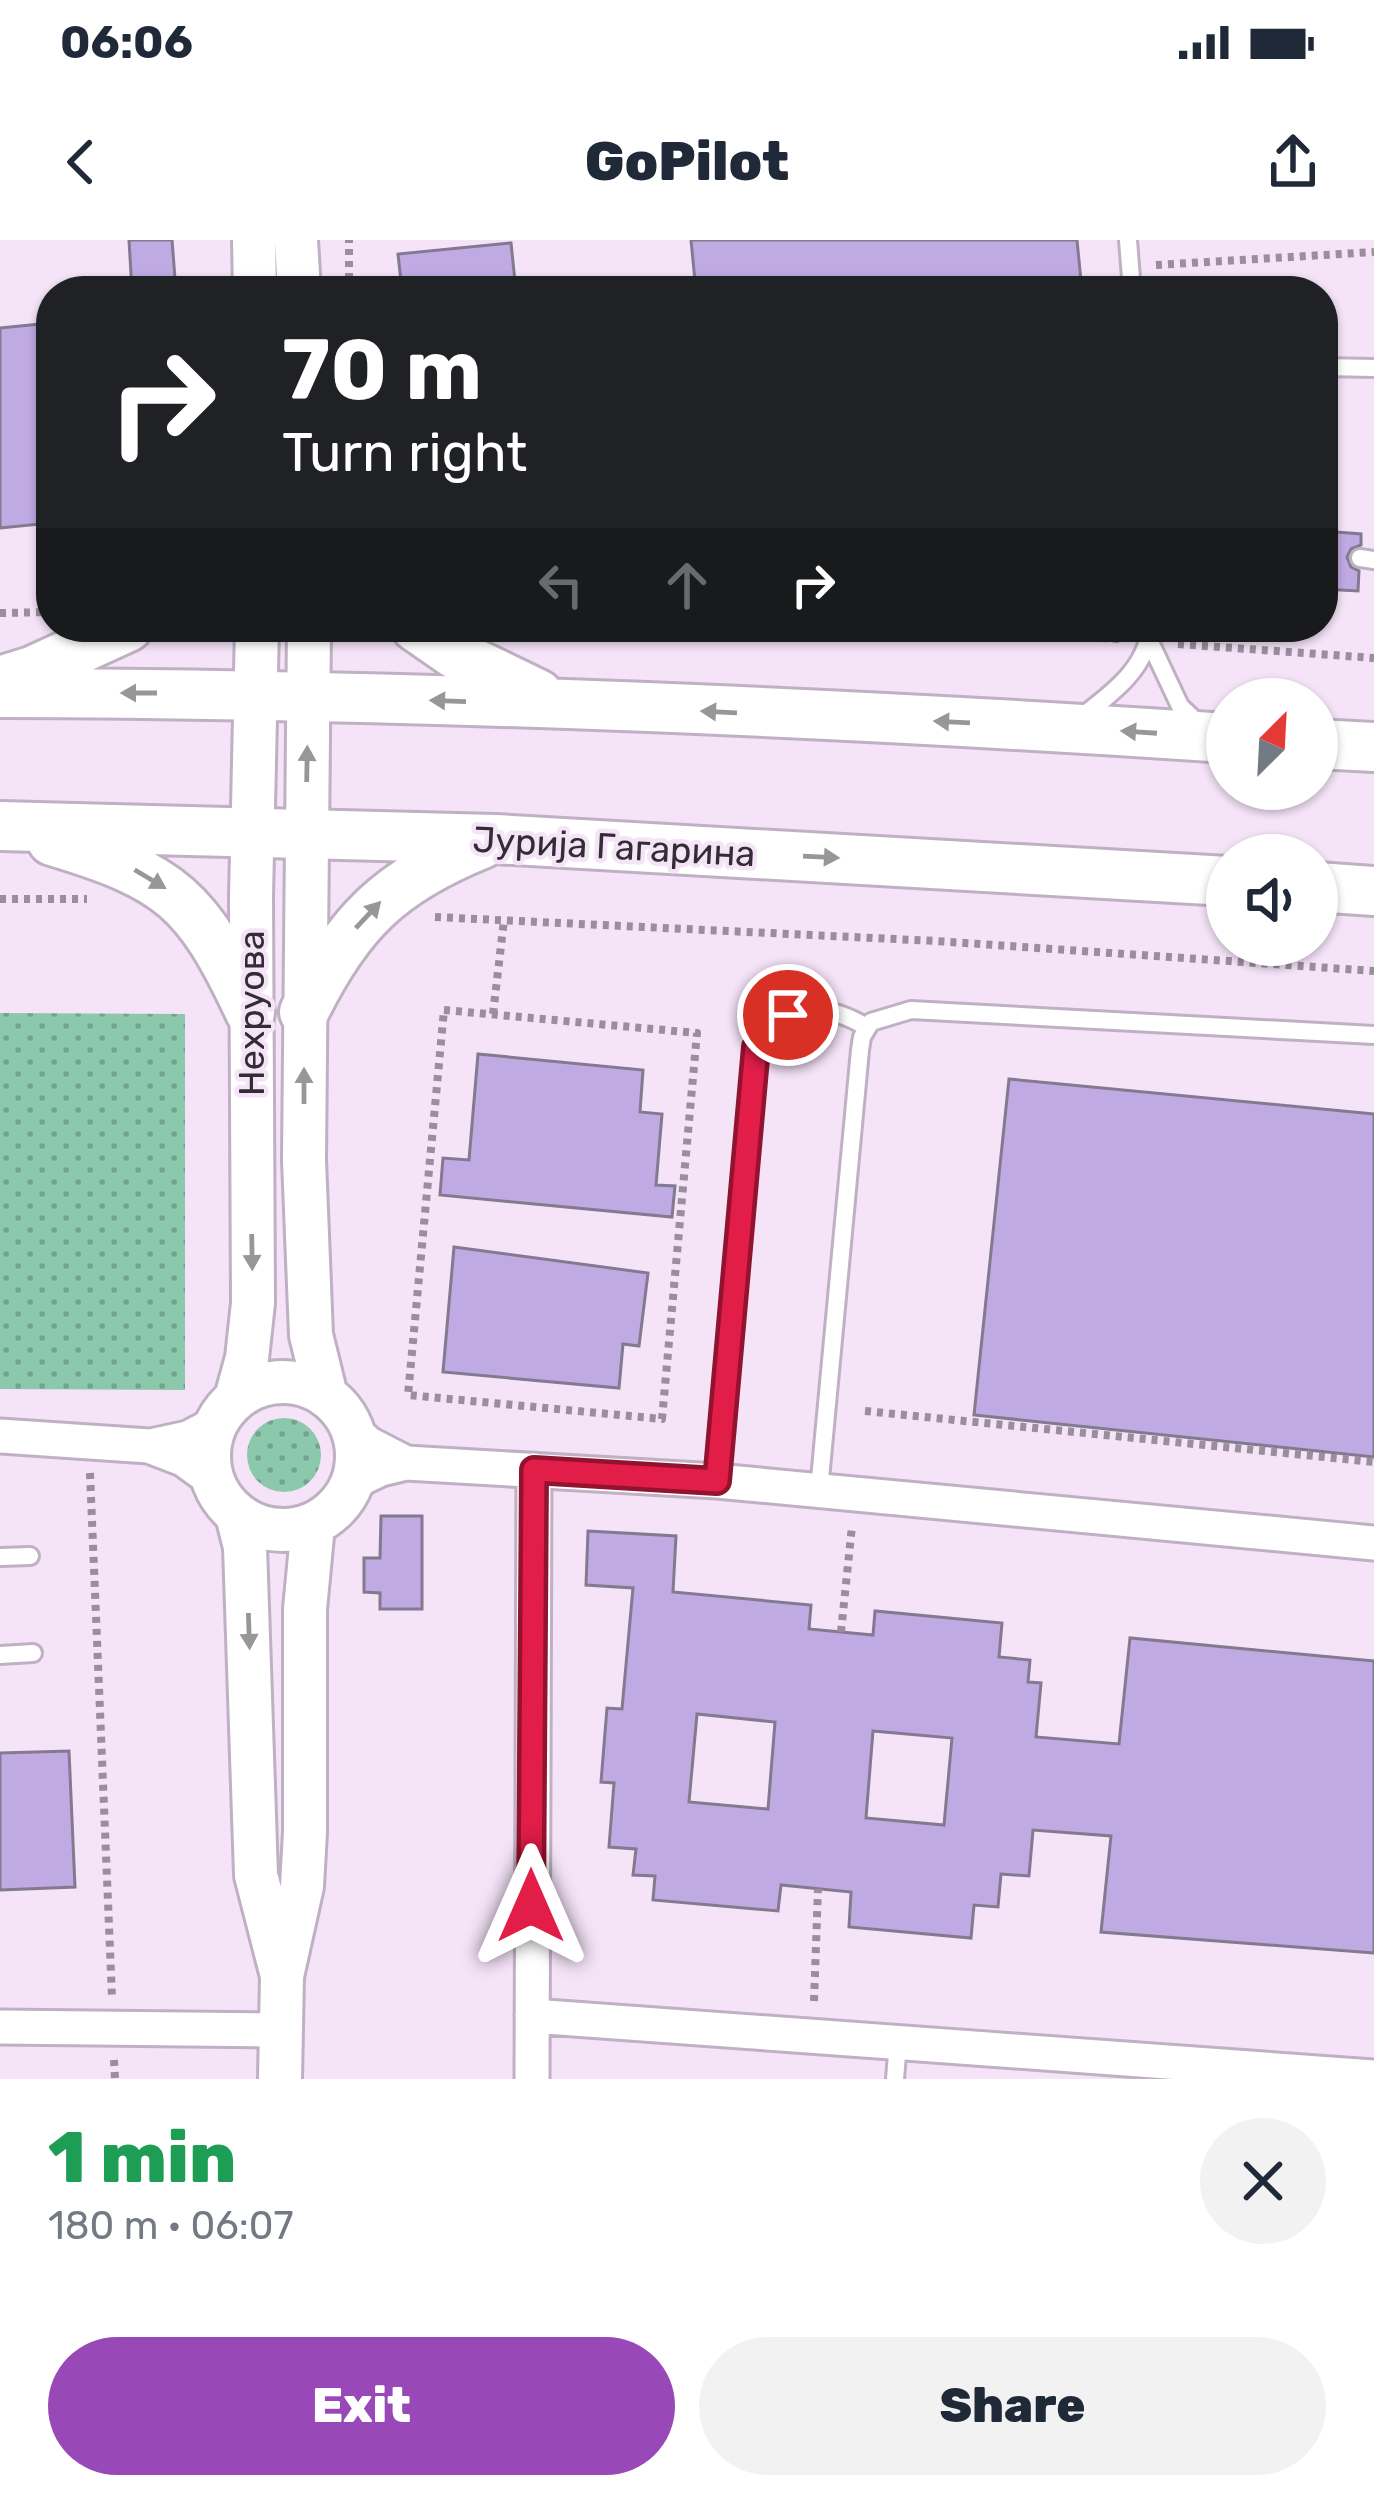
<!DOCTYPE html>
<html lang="en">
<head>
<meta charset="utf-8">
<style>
  :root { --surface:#fff; --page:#f2f2f3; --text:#1f2937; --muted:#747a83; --accent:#9948b7 }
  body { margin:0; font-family:Rubik,sans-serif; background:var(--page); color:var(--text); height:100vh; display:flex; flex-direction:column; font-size:45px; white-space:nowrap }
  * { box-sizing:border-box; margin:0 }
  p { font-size:39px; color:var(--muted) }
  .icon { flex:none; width:66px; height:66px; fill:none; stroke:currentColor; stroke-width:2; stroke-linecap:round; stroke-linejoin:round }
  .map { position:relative; height:1839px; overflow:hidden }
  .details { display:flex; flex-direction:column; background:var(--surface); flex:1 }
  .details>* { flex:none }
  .guide { position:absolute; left:36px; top:36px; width:1302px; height:366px; border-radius:48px; box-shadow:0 3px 9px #0004; background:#202124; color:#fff; overflow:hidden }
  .needle { width:78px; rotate:24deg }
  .fabs { position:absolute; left:1206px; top:438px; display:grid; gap:24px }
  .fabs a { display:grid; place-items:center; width:132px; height:132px; border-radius:50%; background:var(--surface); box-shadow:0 3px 9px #0004; font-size:60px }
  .pin { position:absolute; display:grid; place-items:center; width:102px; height:102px; color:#fff; margin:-51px; border:6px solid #fff; border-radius:50%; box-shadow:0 3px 12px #0007 }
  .me { position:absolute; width:132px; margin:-66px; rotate:0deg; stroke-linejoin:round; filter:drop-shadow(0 0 9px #0008) }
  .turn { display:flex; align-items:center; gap:42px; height:252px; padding:0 48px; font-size:54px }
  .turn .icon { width:156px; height:156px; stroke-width:2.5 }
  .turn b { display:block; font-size:84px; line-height:102px }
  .lanes { display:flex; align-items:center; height:114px; padding:0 48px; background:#0003; justify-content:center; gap:60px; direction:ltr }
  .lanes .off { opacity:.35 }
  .round { display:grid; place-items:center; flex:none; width:126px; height:126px; border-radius:63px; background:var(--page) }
  .summary { display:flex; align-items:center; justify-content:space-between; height:204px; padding:0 48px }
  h1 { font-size:72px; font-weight:800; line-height:90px; color:#1e9e55 }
  .primary-button { display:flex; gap:24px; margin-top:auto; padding:24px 48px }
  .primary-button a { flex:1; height:138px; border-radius:72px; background:var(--accent); color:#fff; font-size:48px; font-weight:800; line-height:138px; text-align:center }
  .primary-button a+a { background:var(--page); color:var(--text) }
  .status { display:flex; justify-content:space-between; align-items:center; height:84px; padding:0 60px; background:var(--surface); direction:ltr }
  .status svg { height:33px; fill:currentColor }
  header { display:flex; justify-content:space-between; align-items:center; height:156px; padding:0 48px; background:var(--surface); font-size:54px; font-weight:800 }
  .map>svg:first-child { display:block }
  .grass { fill:url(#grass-dots) }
  .building { fill:#c0aae3; stroke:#827a8f; stroke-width:3; fill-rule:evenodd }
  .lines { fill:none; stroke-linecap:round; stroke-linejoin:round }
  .service-casing { stroke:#c0b0c3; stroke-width:22 }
  .minor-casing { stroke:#c0b0c3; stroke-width:39 }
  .tertiary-casing { stroke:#c0b0c3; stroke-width:48 }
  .secondary-casing { stroke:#c0b0c3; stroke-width:54 }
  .path { stroke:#9a8d9c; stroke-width:8; stroke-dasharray:6 6; stroke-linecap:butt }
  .service { stroke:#fff; stroke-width:16 }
  .minor { stroke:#fff; stroke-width:33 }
  .tertiary { stroke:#fff; stroke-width:42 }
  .secondary { stroke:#fff; stroke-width:48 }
  .oneway { fill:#989699 }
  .route-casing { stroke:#92132f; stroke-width:30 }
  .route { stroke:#e11d48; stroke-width:21 }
  .labels { text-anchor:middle; stroke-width:9; stroke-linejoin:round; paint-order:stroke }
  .street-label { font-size:36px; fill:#322c33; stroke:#f5e3f8 }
</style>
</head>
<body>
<div class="status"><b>06:06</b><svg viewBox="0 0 49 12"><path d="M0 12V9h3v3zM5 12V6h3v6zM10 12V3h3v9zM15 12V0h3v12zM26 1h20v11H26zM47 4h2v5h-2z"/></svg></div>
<header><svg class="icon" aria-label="back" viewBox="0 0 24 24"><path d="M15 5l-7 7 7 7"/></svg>GoPilot<svg class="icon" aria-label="share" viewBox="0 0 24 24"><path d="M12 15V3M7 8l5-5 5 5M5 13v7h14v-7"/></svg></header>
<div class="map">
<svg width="1374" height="1839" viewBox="0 0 1374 1839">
  <defs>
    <pattern id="grass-dots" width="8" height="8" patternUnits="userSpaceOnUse" patternTransform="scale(3)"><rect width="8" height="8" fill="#8bc8ac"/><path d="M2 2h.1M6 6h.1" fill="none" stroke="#72a38d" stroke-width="1.8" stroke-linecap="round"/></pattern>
  </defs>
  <rect width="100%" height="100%" fill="#f5e3f8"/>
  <path class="grass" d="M0,773L185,774V1150L0,1149Z
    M247 1215a37 37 0 1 1 74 0a37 37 0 1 1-74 0Z"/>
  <path class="building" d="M129,0H172L176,51H132Z
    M691,0H1077L1082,51H696Z
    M511,3L516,51H402L398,14Z
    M51,83V283L0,288V88Z
    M1323,291L1361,294V305L1351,309L1347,317L1351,327L1359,331L1358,351L1323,349Z
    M478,814L643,830L640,872L662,874L656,945L675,946L672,977L440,955L443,918L469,920Z
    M1009,839L1374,874V1217L974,1175Z
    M454,1007L648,1033L639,1106L623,1104L619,1148L443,1132Z
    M381,1276H422V1369H380V1353L364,1352V1318H380Z
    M588,1291L676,1296L673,1352L811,1365L809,1389L873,1395L875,1371L1002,1383L999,1417L1030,1420L1028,1442L1041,1443L1036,1497L1119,1504L1130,1398L1374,1421V1713L1101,1692L1111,1596L1033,1590L1029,1636L1001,1634L998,1667L974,1665L971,1698L849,1687L851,1652L781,1645L778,1671L653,1660L655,1636L633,1635L636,1609L609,1607L614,1543L601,1542L607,1468L622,1469L633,1348L586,1345ZM697,1474L775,1482L768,1569L689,1562ZM873,1491L952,1498L944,1585L866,1578Z
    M69,1511L75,1647L0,1650V1513Z"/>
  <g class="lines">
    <g class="service-casing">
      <path id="service" d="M1128,0L1132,51
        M1323,127L1374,128
        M1360,318L1374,320
        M1149,400L1180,466L1198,483
        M1080,478C1110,455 1148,428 1150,387
        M717,1241L756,807C778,761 828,763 866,787
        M819,1250L860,810L862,797L871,782L911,770L1374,795
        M0,1317L30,1316
        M0,1415L33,1413
        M895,1839L898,1802"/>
    </g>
    <g class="minor-casing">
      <path id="minor" d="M352,1189L369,1204L406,1223
        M0,1196L149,1206L183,1219L212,1240
        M151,1206L188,1198L215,1184
        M352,1243L381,1229L406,1223L717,1241L1374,1303
        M532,1776L1374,1837
        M0,1787L281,1790
        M532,1839L534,1230"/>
    </g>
    <g class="tertiary-casing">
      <path id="tertiary" d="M254,0L255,51
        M296,0L299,51
        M309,387L304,920L311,1095L326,1156
        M209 1216a74 74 0 1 1 148 0a74 74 0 1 1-148 0Z
        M236,1158L247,1118L253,1063L251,657L257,387
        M237,1275L245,1307L256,1635L281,1732
        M280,1839L282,1736L302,1646L305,1592V1369L313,1285"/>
    </g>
    <g class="secondary-casing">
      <path id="secondary" d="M416,387L455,414L538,454
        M0,441L32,431L128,387
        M0,453C409,454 819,471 1227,498
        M1317,504L1374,507
        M0,586L495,599L1227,641
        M52,601C172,637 197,659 250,772
        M1317,647L1374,651
        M304,772C348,682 390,641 482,604"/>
    </g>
    <path class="path" d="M1156,25L1374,12
      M349,51V0
      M0,373L51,372
      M873,387L1121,399
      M1178,404L1374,418
      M0,659H87
      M435,677L936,701L1374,731
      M444,770L697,793L662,1179L408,1155Z
      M493,774L504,680
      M865,1171L1374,1222
      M90,1233L112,1757
      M841,1392L852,1286
      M814,1761L818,1649
      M114,1820L115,1839"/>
    <use href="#service" class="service"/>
    <use href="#minor" class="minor"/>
    <use href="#tertiary" class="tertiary"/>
    <use href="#secondary" class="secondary"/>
  </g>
  <defs><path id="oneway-solid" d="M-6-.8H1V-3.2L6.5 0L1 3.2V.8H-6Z" transform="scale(3)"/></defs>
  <g class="oneway">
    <use href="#oneway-solid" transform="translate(139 453) rotate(-180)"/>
    <use href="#oneway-solid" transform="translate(448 461) rotate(-178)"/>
    <use href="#oneway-solid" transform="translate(719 472) rotate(-177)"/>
    <use href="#oneway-solid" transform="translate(952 482) rotate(-177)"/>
    <use href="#oneway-solid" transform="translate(1139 492) rotate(-176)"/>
    <use href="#oneway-solid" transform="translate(307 524) rotate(-89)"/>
    <use href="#oneway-solid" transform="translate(821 617) rotate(3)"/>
    <use href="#oneway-solid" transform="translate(150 639) rotate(31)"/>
    <use href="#oneway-solid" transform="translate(368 675) rotate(-47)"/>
    <use href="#oneway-solid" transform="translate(304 846) rotate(-90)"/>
    <use href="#oneway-solid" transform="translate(252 1012) rotate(89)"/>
    <use href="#oneway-solid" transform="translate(249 1391) rotate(88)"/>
  </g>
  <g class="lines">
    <g class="route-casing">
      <path id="route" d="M531,1666L534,1230L717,1241L756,807L773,782L788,775"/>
    </g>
    <use href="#route" class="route"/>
  </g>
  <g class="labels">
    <g class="street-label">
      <text transform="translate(614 606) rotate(3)" y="13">Јурија Гагарина</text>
      <text transform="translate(251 773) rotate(-90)" y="13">Нехруова</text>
    </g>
  </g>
</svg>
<div class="fabs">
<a><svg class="needle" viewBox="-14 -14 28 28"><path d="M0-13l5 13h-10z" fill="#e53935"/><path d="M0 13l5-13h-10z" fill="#747a83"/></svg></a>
<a><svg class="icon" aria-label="sound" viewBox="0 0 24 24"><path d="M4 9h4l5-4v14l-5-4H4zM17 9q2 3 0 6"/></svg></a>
</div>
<div class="pin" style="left:788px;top:775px;background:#d93025"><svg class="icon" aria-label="arrive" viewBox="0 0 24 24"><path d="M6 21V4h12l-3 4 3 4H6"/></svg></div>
<svg class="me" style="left:531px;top:1666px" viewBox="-20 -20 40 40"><path d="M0-17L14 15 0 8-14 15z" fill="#e11d48" stroke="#fff" stroke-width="4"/></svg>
<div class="guide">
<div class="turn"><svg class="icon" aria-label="right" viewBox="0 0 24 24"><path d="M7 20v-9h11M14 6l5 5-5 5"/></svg><div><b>70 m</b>Turn right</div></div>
<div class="lanes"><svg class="icon off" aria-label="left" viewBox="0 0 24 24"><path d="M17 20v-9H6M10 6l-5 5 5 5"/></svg><svg class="icon off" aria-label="ahead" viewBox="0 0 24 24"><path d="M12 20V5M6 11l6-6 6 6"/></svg><svg class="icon" aria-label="right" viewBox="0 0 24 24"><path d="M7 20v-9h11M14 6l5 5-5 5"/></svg></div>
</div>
</div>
<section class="details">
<div class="summary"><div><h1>1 min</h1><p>180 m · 06:07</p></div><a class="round"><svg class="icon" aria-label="close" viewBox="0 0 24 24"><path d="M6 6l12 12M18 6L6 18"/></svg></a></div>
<div class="primary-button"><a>Exit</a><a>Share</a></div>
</section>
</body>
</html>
